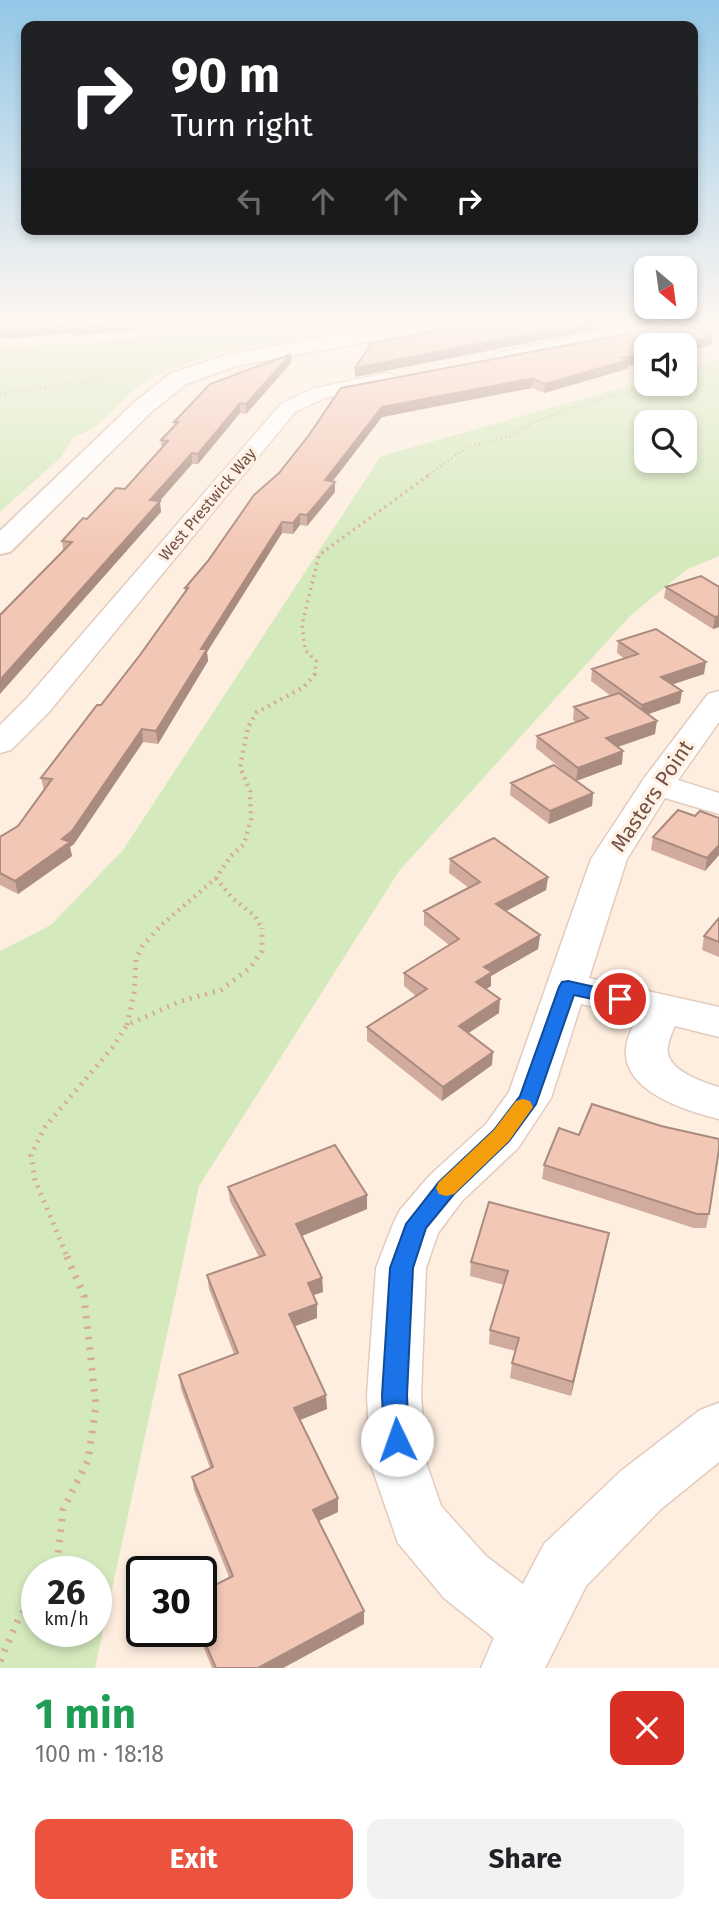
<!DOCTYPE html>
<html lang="en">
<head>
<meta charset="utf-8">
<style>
  :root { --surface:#fff; --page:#f2f2f2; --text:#202124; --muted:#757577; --accent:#eb533f }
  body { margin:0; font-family:"Fira Sans",sans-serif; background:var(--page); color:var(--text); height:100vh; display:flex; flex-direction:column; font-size:26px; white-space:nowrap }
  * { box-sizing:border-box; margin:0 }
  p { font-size:23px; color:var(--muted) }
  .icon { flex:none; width:38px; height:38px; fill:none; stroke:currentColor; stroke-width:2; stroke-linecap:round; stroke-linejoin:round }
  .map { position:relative; height:1668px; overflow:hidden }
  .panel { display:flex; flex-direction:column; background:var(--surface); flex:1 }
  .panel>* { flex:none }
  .hud { position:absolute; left:21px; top:21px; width:677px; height:214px; border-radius:14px; box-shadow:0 4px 10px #0003; background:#202124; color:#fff; overflow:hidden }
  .needle { width:46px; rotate:151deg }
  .fabs { position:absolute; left:634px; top:256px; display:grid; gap:14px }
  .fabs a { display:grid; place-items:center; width:63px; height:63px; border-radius:14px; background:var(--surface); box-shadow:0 4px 10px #0003; font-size:35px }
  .speed { position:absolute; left:21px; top:1556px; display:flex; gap:14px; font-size:35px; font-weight:700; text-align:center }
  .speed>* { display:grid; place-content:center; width:91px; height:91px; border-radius:50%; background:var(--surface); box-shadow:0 4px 10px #0003; line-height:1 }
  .speed small { font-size:18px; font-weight:400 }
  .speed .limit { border:4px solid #111; border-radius:10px; background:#fff; color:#111 }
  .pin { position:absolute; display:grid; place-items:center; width:60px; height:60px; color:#fff; margin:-30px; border:4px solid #fff; border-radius:50%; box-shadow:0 2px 7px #0007 }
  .me { position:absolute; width:77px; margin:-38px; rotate:357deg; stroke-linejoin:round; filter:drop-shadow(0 0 5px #0008) }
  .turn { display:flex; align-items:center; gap:24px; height:147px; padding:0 35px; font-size:32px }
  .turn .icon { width:91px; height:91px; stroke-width:2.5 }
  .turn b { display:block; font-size:49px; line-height:60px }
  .lanes { display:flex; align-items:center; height:66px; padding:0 35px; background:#0003; justify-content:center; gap:35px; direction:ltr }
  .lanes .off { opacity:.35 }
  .round { display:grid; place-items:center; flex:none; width:74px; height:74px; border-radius:14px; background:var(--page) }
  .headline { display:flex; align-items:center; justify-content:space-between; height:119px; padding:0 35px }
  h1 { font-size:42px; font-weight:700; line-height:52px; color:#1e9e55 }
  .primary-button { display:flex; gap:14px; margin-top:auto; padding:14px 35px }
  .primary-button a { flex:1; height:80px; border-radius:14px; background:var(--accent); color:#fff; font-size:28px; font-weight:700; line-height:80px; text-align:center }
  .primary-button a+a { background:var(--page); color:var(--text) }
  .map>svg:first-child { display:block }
  .green { fill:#d4eabd; fill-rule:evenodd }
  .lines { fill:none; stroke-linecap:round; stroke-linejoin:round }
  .minor-casing { stroke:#e3cbbe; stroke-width:3 }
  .tertiary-casing { stroke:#e3cbbe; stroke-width:4 }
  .path-far4 { stroke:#d7ab99; stroke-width:2.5; stroke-dasharray:1 3.5; stroke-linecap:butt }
  .path-far3 { stroke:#d7ab99; stroke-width:3.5; stroke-dasharray:2 4.5; stroke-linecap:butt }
  .path-far2 { stroke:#d7ab99; stroke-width:4.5; stroke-dasharray:2 5; stroke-linecap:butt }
  .path-far1 { stroke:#d7ab99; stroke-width:5; stroke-dasharray:2 6; stroke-linecap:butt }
  .path { stroke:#d7ab99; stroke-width:7; stroke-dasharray:2.5 8; stroke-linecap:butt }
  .minor { fill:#fff; fill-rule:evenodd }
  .tertiary { fill:#fff; fill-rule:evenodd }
  .wall { fill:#d1ab9d }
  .shaded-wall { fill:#aa8b7f }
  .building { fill:#f3c7b6; stroke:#aa8b7f; stroke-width:2 }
  .route { fill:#1a73e8; stroke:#114b97; stroke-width:2 }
  .slow { fill:#f59e0b }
  .labels { text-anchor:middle; stroke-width:7; stroke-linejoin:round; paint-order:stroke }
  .far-street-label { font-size:16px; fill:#735146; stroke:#fff2e5 }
  .near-street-label { font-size:21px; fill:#735146; stroke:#fff2e5 }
</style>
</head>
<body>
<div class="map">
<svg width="719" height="1668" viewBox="0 0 719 1668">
  <rect width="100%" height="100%" fill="#fdeedf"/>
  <path class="green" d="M301,320H403L218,352L157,375L134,390L95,427L72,439L61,457L0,512V349L256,329Z
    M719,360V556L686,570L631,615L399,871L199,1186L95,1668H0V951L51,925L123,850L381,456L646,381V383H684V370ZM646,422H684V460H646ZM37,1572H96V1631H37Z"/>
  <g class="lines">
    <g class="minor-casing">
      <path id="minor" d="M660,320H687L684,324L655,334L501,364L491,358L501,352Z
        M387,373L394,375L397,379L394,383L325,398L295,412L49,712L11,750L0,753V725L27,698L281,404L312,389Z
        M719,691V722L678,780L719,793V814L665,798L627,859L589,978L719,1007V1037L675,1026C671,1035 664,1050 670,1059C677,1073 704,1083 719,1087V1119C687,1111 622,1092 626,1048C627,1037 633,1027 637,1017L581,1004L551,1098L518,1148L462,1201L438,1233L426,1268L421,1395L426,1462L441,1506L486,1556L523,1584L544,1544L621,1471L700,1410L719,1403V1462L661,1509L586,1586L545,1668H481L494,1638L444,1598L398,1543L370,1462L367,1395L376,1268L393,1224L400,1210L430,1175L486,1124L509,1092L591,859L645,777L708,694Z"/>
    </g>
    <g class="tertiary-casing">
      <path id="tertiary" d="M418,320H463L453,326L235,366L186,384L151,412L10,552L0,554V531L135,402L170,374L230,354Z"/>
    </g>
    <path class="path-far4" d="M684,376L719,369
      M0,394L80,382L139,378
      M426,477L467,447L510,436L535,422L572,408L655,383"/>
    <path class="path-far3" d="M315,675L316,661L305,650L302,625L319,555L429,475"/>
    <path class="path-far2" d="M216,878L232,898L255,916L262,929
      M157,929L216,878L231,856L244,844L251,819L250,791L240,767L248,727L257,712L304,687L315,674"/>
    <path class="path-far1" d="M127,1025L134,993L136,959L143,945L159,928
      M66,1254L35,1180L31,1155L45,1127L112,1048L127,1025L181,1001L221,990L250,968L262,951V928"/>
    <path class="path" d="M52,1572L57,1565L63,1510L88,1460L96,1406L84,1296L65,1252
      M0,1661L18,1620L37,1593"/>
    <use href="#minor" class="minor"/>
    <use href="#tertiary" class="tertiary"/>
  </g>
  <path class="wall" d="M712,336L711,345L628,366L627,369L544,393L532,388L523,389L382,417L333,481L335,492L307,526L300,525L293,534L282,533L207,652L208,661L158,744L143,742L74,844L70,847L72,856L18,894L0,885V837L18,826L44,790L41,778L101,705L140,655L185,592V588L208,561L309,435L341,388Z
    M291,363L246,414L240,413L198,464H192L159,501L161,512L63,550L62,541L125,489L161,448V440L175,425L174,422Z
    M666,587H719V627L713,629L664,598Z
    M618,641L704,674L672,684L682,691L680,703L648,714L655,734L618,747L622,764L576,781L536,748L537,736L576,722L573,720L574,707L611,696L591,681L592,669L625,659L617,653Z
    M511,783L593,793L592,806L549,824L510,795Z
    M695,816L719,818V855L705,871L651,850L653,837Z
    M450,859L548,877L546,890L506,911L540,935L538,949L491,976V986L485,989L499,1013L468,1033L492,1065L442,1101L367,1041V1027L416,996L404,986V973L449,945L424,925V911L469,888L449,873Z
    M719,918V957L702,950L704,936Z
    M544,1165L709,1214L706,1228H694L542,1179Z
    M228,1187L367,1209L302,1236L322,1278L323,1292L313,1295L317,1304V1318L295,1326L327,1409L300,1420L338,1512L319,1521L364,1611V1624L283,1668H212L197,1631H201L229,1577L194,1490L192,1477L210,1468L181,1389L179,1375L234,1354L209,1289L207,1275L259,1257L230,1201Z
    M606,1247L571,1396L510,1378L512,1363L515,1351L489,1344L490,1330L504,1285L470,1276L471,1262Z"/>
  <path class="shaded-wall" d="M146,320H236L73,336L72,327Z
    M601,320H645L355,377V368Z
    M70,324L71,333L7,339L5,330Z
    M0,328H4L6,337H0Z
    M712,336L711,345L684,353V345Z
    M291,354V363L246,414V404Z
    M646,354V362L628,366L627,369L544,393L545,384L623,358Z
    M533,379L532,388L382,417L325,491V480L382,407Z
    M240,403V413L198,464V454Z
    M192,453V464L151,511L150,500Z
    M335,482V492L307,526V515Z
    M160,501L161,512L0,694V680Z
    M300,514V525L293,534V523Z
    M282,522V533L207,652L208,661L158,744L156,731L201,649Z
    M719,616V627L713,629L715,617Z
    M706,662L704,674L659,689L661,677Z
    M682,691L680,703L640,717L642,705Z
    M657,721L655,734L605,751L606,738Z
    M142,729L143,742L74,844L70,847L72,856L18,894L15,881L62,839Z
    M623,751L622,764L576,781L578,768Z
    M593,793L592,806L549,824L550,811Z
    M719,845V855L705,871L707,858Z
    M548,877L546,890L495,917L496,904Z
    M540,935L538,949L491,976V986L475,996L476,982L484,967Z
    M500,999L499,1013L458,1040L459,1026Z
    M493,1052L492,1065L442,1101L443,1087Z
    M367,1195V1209L297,1238L296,1224Z
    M609,1233L606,1247L571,1396L573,1382Z
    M322,1278L323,1292L308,1297V1283Z
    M317,1304V1318L290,1328L289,1314Z
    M326,1395L327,1409L295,1422L294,1408Z
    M338,1498V1512L314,1523L313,1510Z
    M364,1611V1624L283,1668H258Z"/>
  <path class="building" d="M0,320H146L72,327L70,324L5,330L4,328H0Z
    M488,320H601L355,368L371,345L369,344Z
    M676,321L712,336L684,345H646V354L623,358L628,360L545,384L533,379L524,380L382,407L325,480L335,482L307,515L300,514L293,523L282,522L201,649H207L156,731L142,729L72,831L62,839L70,842L15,881L0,873V837L18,826L52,779L41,778L97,705H101L140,655L188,588H185L208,561L254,495L279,473L309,435L341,388L657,328Z
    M291,354L246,404L240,403L198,454L192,453L150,500L160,501L0,680V615L72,542L62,541L83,518L87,519L116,488L125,489L168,441L161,440L178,422H174L210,384Z
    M701,576L719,587V616L715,617L666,587Z
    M656,629L706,662L661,677L682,691L642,705L592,669L638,654L618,641Z
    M619,693L657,721L606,738L623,751L578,768L537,736L588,718L574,707Z
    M554,765L593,793L550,811L511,783Z
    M678,810L695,816L700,811L719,818V845L707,858L653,837Z
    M494,838L548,877L496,904L540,935L484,967L492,972L476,982L500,999L459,1026L493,1052L443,1087L367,1027L427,989L404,973L459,939L424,911L480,882L450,859Z
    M719,918V942L704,936Z
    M592,1104L661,1126L719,1139V1149L709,1214H697L544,1165L559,1128L579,1135Z
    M335,1145L367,1195L296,1224L322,1278L308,1283L317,1304L289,1314L326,1395L294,1408L338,1498L313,1510L364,1611L258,1668H216L200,1631H201V1592L233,1576L192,1477L213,1467L179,1375L238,1353L207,1275L265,1255L228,1187Z
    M489,1202L609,1233L573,1382L512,1363L519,1338L490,1330L508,1271L471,1262Z"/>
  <linearGradient id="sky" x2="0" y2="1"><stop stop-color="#93c7e7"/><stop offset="0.58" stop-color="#fef7f1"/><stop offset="1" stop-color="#fef7f1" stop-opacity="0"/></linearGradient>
  <rect width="719" height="554" fill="url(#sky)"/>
  <path class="route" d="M568,981L626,994L629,999L626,1003L620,1005L574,995L536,1104L509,1141L454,1194L426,1228L413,1268L407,1395L409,1440L406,1448L397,1452L388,1448L384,1440L382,1395L390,1268L406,1224L439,1182L494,1130L520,1096L559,987L562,982Z"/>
  <path class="slow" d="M523,1099L530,1101L533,1107L509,1141L454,1194L446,1196L439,1194L436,1188L439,1182L494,1130L516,1101Z"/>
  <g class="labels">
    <g class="far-street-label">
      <text transform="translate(207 504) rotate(-50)" y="6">West Prestwick Way</text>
    </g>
    <g class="near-street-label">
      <text transform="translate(652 796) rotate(-56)" y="7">Masters Point</text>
    </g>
  </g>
</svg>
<div class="fabs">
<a><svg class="needle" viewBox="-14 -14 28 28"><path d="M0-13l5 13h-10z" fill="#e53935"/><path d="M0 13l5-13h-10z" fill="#757577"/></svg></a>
<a><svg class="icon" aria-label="sound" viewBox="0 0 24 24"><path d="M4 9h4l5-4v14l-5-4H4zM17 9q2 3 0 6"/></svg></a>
<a><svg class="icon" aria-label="search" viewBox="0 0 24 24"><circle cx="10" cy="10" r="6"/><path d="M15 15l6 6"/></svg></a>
</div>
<div class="speed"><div>26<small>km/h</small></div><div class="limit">30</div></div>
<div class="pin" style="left:620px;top:999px;background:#d93025"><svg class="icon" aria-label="arrive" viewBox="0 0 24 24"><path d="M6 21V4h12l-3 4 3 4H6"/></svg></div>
<svg class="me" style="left:397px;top:1440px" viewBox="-20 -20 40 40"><circle r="19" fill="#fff"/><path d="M0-13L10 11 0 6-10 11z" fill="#1a73e8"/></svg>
<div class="hud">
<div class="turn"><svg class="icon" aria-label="right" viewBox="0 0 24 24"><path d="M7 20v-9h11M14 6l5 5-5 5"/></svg><div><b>90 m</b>Turn right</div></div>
<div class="lanes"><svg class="icon off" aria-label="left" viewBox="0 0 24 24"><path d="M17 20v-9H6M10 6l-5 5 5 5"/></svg><svg class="icon off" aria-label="ahead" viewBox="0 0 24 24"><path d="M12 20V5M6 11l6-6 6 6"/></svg><svg class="icon off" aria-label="ahead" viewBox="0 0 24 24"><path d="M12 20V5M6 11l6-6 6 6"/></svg><svg class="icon" aria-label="right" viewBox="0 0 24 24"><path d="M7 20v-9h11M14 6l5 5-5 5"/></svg></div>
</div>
</div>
<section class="panel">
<div class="headline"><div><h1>1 min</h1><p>100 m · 18:18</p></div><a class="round" style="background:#d93025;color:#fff"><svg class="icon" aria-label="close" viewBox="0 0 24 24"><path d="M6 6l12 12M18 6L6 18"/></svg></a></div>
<div class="primary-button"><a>Exit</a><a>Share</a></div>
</section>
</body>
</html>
